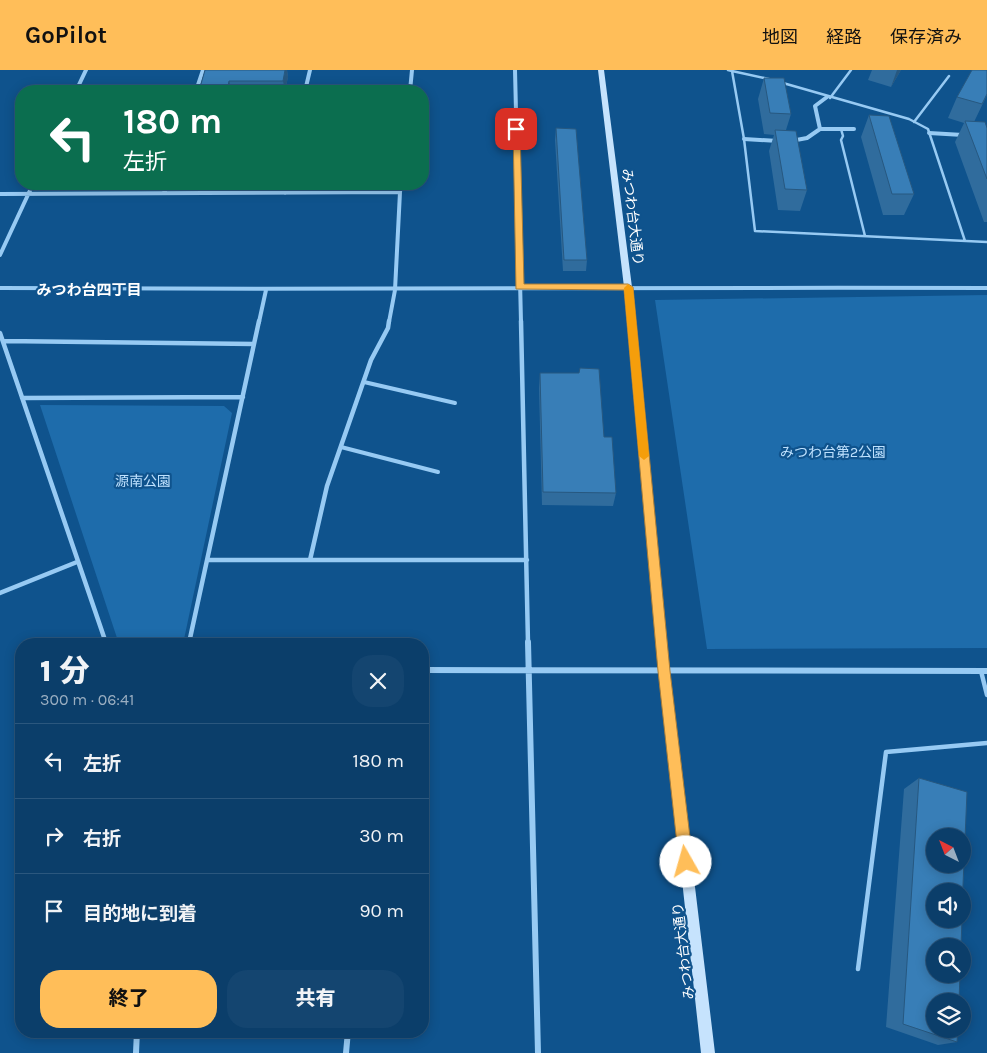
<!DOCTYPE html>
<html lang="ja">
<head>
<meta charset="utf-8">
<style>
  :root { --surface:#0b3e6a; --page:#144570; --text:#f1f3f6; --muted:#9aaec1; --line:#2b577e; --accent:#ffbe59 }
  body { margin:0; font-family:Karla,"Noto Sans JP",sans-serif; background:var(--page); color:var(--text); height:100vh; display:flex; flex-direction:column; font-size:19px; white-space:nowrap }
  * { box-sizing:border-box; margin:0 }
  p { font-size:16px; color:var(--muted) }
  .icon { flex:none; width:28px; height:28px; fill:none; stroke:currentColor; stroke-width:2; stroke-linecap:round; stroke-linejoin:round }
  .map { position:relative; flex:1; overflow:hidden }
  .side { position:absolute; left:15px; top:568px; width:414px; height:400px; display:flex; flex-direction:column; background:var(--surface); border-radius:20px; box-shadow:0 2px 12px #0003,0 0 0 1px var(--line) }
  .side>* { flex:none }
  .guide { position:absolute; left:15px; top:15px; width:414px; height:105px; border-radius:20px; box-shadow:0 2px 12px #0003,0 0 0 1px var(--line); background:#0b6e4f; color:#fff; overflow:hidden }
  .needle { width:32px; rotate:318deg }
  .tools { position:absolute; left:926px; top:758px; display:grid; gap:10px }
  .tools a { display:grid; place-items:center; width:45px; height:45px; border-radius:50%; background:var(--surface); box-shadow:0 2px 12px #0003,0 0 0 1px var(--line); font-size:25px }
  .pin { position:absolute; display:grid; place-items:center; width:42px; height:42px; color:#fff; margin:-21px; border-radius:10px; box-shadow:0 2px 8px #0006 }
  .me { position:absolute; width:55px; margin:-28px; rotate:353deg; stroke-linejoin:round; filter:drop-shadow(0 0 4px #0008) }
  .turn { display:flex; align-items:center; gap:18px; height:105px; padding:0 25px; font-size:22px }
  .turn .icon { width:65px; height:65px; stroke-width:2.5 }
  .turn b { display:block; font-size:35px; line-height:42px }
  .round { display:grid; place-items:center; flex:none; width:52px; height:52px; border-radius:20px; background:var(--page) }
  .head { display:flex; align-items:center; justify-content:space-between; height:85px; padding:0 25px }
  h1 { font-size:30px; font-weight:800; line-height:38px }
  .button { display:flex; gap:10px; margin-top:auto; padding:10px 25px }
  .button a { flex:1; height:58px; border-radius:20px; background:var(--accent); color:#111; font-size:20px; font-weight:800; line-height:58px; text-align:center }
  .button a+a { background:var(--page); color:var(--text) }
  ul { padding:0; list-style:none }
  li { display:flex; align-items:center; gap:15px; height:75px; padding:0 25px; border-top:1px solid var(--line) }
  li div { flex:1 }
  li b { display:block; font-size:19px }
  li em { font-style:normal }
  header { display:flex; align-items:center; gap:30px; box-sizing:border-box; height:70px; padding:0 25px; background:var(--accent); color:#111 }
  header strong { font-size:24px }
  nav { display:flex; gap:28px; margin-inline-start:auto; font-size:18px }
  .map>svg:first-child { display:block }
  .green { fill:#1e6cab }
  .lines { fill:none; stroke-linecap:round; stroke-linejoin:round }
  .lane-far2 { stroke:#97caf3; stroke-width:2.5 }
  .lane-far1 { stroke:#97caf3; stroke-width:4 }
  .lane { stroke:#97caf3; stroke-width:4.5 }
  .street-far2 { stroke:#97caf3; stroke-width:4 }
  .street-far1 { stroke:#97caf3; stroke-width:4.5 }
  .street { stroke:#97caf3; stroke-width:6 }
  .secondary { fill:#c6e3fd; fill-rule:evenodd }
  .wall { fill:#306c9d }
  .shaded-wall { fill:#275880 }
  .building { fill:#387eb7; stroke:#275880; fill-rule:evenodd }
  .route { fill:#ffbe59; stroke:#a67c3a }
  .slow { fill:#f59e0b }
  .labels { text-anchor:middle; stroke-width:4.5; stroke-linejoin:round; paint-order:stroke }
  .street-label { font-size:14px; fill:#fff; stroke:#0f538d }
  .park-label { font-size:14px; fill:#bee1fe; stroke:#0f538d }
  .neighbourhood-label { font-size:15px; font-weight:bold; fill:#fff; stroke:#0f538d }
</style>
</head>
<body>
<header>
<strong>GoPilot</strong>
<nav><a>地図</a><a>経路</a><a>保存済み</a></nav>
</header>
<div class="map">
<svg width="987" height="983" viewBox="0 0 987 983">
  <rect width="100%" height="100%" fill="#0f538d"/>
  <path class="green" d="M987,225V578L707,579L655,230Z
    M40,335L224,336L232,343L183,574H119Z"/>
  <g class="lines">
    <path class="lane-far2" d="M728,0L732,1L744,69L755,161L987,172
      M732,1L769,9
      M783,13L909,49L928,59L965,171
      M830,28L851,0
      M914,52L949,6
      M841,59L843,66L841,70L865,166"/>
    <path class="lane-far1" d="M364,312L455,333
      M341,377L438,402"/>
    <path class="lane" d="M981,601L987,625
      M858,899L886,682L987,673"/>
    <path class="street-far2" d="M515,0L521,252
      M76,21L86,0
      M196,21L203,0
      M305,21L310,0
      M410,21L412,0
      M820,59H854
      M929,63L963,65
      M744,69L778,71
      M791,71L807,68L820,59L815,36L827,27
      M400,122L401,114
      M164,123L167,114
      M285,123L287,114
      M0,124L400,122L395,220L389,252
      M0,185L33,114
      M0,218C329,220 658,217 987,218
      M259,252L266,220"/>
    <path class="street-far1" d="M521,251L528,573
      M0,263L106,573
      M3,271L254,274
      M22,328L243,327
      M207,490H527
      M310,490L327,416L371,290L388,258L389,251
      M0,523L77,492
      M189,573L259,251"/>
    <path class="street" d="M528,572L538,983
      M422,600L987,601
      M136,983L137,961
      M346,983L348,961"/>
    <path class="secondary" d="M598,0H604L632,217L669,601L715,983H701L659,601L624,217Z"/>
  </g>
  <path class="wall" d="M205,0H287L288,7L285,21H199Z
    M872,0H901L891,17L868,10Z
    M764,8L791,44L786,60L807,120L800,141L778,140L769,81L774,65L764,64L758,29Z
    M987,25L974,52L987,58V152H984L955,72L964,53L948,48L957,27Z
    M869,45L914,124L904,145H883L861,67Z
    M556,58L587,190L586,201H563L555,70Z
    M540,303L604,367L616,423L613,436L542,435L539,318Z
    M919,708L957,972L938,975L886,957L904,719Z"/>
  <path class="shaded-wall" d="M285,0H287L288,7L285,21L283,11Z
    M897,0H901L891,17Z
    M229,11L232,21H227Z"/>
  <path class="building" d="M205,0H285L283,11H229L227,21H199Z
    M972,0H987V24L982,34L957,27Z
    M764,8H784L791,44L770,43Z
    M869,45L889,46L914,124H892Z
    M965,51L985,52L987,58V109Z
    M556,58L576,59L587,190H564Z
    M775,60L796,61L807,120L785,119Z
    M580,298L599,299L604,367H612L616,423L543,422L540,303H579Z
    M919,708L967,722L962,838V821H935V849H962L961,876H935V904H960L959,931H935V959H958L957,972L903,954ZM935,766H962V794H935Z"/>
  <path class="route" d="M513,57L520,59L524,214H628L633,217L670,601L693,792L691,797L686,799L681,797L679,792L658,601L624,220L516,219Z"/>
  <path class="slow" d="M628,214L633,218L649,386L644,390L639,386L624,218Z"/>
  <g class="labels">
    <g class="street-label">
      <text transform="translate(633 147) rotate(83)" y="5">みつわ台大通り</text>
      <text transform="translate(683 881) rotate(-97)" y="5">みつわ台大通り</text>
    </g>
    <g class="park-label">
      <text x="833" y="387">みつわ台第2公園</text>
      <text x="143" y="416">源南公園</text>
    </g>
    <g class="neighbourhood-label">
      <text x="89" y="225">みつわ台四丁目</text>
    </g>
  </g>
</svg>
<div class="tools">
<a><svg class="needle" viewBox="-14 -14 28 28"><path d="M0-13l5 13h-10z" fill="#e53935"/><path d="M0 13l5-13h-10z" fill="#9aaec1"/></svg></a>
<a><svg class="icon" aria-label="sound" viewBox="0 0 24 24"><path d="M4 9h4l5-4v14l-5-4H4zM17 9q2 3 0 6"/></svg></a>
<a><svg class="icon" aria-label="search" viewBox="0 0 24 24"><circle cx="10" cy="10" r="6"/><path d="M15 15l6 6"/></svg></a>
<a><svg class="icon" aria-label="layers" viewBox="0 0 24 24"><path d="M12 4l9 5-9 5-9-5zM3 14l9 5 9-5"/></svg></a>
</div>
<div class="pin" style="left:516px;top:59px;background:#d93025"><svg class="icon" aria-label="arrive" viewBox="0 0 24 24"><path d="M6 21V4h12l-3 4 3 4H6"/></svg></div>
<svg class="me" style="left:686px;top:792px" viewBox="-20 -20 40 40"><circle r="19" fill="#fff"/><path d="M0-13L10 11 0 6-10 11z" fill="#ffbe59"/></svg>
<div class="guide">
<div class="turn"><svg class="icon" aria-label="left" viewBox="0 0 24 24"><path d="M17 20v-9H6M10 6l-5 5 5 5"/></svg><div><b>180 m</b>左折</div></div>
</div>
<section class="side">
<div class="head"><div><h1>1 分</h1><p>300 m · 06:41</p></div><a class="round"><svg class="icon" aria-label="close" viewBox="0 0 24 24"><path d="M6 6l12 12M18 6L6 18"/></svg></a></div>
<ul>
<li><svg class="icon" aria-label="left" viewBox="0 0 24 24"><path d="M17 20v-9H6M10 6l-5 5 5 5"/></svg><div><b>左折</b></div><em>180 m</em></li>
<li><svg class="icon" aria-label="right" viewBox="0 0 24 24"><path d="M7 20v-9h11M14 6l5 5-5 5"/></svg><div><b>右折</b></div><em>30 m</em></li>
<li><svg class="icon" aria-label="arrive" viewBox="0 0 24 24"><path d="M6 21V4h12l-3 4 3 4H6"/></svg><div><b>目的地に到着</b></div><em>90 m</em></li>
</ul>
<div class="button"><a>終了</a><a>共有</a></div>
</section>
</div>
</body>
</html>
